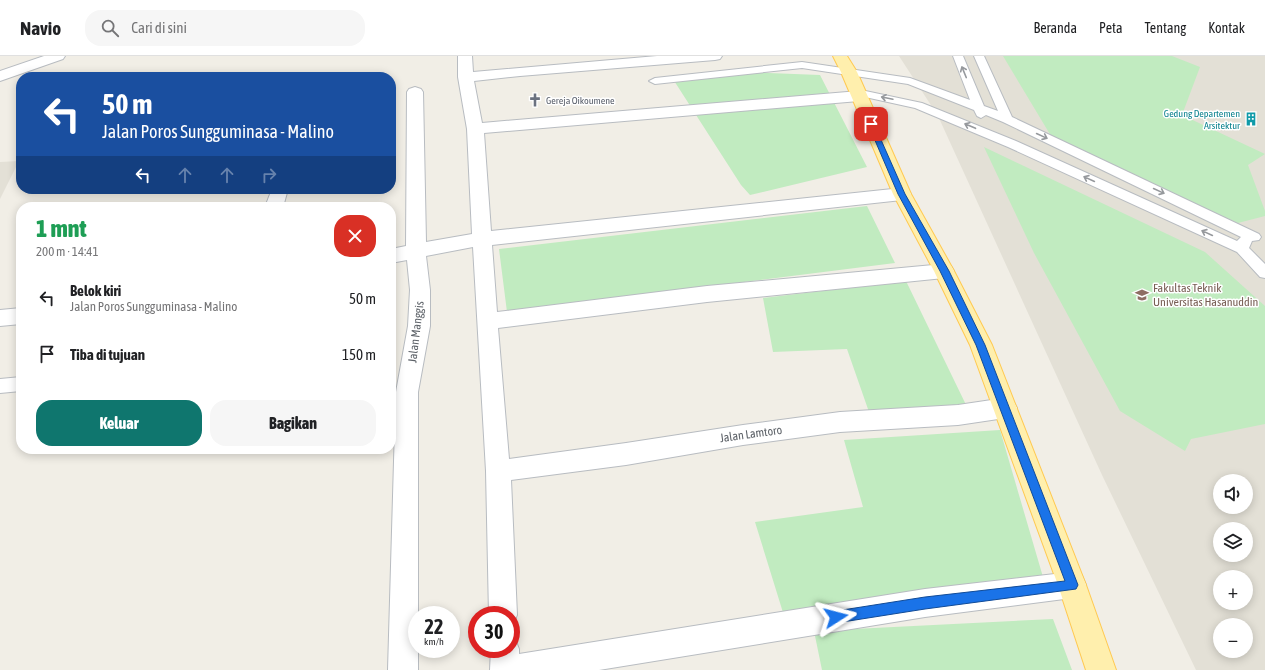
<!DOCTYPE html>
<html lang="id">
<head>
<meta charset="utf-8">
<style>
  :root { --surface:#fff; --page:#f6f6f6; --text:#202124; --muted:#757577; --line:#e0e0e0; --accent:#0f766e }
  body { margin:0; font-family:"Asap Condensed",sans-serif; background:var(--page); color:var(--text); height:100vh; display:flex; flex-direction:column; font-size:15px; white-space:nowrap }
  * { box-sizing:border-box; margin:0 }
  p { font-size:13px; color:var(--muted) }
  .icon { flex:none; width:22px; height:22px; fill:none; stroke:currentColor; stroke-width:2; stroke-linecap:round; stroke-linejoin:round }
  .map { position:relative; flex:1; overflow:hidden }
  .side { position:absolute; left:16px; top:146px; width:380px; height:252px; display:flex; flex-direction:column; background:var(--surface); border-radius:16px; box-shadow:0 2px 10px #0003 }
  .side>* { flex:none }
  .hud { position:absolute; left:16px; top:16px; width:380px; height:122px; border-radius:16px; box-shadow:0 2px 10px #0003; background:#1a4fa0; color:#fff; overflow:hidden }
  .fabs { position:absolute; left:1213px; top:418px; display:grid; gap:8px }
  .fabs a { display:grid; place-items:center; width:40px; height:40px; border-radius:50%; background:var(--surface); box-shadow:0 2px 10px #0003; font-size:20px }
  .speed { position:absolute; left:408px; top:550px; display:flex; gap:8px; font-size:20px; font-weight:700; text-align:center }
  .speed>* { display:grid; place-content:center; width:52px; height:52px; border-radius:50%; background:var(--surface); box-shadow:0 2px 10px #0003; line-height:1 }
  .speed small { font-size:10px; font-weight:400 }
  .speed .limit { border:6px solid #d22; background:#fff; color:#111 }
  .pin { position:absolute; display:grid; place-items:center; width:34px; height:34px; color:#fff; margin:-17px; border-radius:8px; box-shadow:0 2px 6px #0006 }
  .me { position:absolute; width:44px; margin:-22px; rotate:81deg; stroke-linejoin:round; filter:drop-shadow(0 0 3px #0008) }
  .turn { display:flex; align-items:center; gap:14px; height:84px; padding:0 20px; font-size:18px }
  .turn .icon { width:52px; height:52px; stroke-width:2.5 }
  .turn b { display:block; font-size:28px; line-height:34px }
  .lanes { display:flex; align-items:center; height:38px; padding:0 20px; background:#0003; justify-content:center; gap:20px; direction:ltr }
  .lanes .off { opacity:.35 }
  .round { display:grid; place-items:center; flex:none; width:42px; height:42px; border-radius:16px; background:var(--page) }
  .head { display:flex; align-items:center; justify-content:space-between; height:68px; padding:0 20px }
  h1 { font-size:24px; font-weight:800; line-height:30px; color:#1e9e55 }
  .button { display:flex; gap:8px; margin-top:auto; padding:8px 20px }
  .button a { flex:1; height:46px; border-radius:16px; background:var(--accent); color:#fff; font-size:16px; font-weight:800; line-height:46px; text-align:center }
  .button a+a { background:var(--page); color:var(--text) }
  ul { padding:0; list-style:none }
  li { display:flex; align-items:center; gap:12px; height:56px; padding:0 20px }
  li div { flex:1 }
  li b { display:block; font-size:15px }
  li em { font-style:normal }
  header { display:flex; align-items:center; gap:24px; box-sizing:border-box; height:56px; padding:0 20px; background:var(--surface); border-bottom:1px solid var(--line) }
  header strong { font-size:19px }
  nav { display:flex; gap:22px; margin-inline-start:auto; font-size:14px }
  .search { width:280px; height:36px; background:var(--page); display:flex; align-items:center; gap:10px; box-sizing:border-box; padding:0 14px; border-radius:16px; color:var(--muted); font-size:15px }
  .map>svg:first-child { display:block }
  .education { fill:#e3e0d6; fill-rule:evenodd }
  .green { fill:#c1ebc0 }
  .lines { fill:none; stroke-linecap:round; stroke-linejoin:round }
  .service-casing { stroke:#b8bcc1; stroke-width:2 }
  .minor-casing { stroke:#b8bcc1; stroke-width:2 }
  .primary-casing { stroke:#ffc951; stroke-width:2 }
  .service { fill:#fff; fill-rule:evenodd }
  .minor { fill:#fff; fill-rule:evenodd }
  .primary { fill:#ffefad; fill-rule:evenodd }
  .oneway { stroke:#96999d }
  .route { fill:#1a73e8; stroke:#114b97 }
  .labels { text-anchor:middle; stroke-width:3; stroke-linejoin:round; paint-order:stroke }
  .far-worship-label { font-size:10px; fill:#5b616d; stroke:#fff; text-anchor:start }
  .far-culture-label { font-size:10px; fill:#0d838f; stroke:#fff; text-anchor:end }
  .education-label { font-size:12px; fill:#785e54; stroke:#fff; text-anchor:start }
  .street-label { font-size:12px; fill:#5d6268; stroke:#fff }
</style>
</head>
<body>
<header>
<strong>Navio</strong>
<div class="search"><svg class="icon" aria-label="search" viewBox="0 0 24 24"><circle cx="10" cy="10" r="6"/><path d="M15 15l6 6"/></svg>Cari di sini</div>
<nav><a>Beranda</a><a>Peta</a><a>Tentang</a><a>Kontak</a></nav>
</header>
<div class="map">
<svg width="1265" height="614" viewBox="0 0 1265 614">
  <rect width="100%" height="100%" fill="#f1eee6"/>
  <path class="education" d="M899,0H1265V614H1196L1102,419L938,60ZM1220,425H1246V451H1220ZM1220,473H1246V499H1220ZM1220,521H1246V547H1220ZM1220,569H1246V595H1220Z
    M19,105L0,143V106Z"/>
  <path class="green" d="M1003,0H1172L1200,11L1182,59L1265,98L1248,109L1265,155V160L1238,167L1054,85Z
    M745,16L820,19L867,111L750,139L741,129L671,20Z
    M984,91L1205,196L1265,250V368L1191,383L1185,395L1120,355L1034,197Z
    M867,150L895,207L507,256L499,193Z
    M906,225L969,355L869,356L847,293L773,296L763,242Z
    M1000,374L1043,521L785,563L755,466L863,451L844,384Z
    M1053,563L1072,614H822L814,575Z"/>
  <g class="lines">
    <g class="service-casing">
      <path id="service" d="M953,0H963L984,50L998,55L974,0H984L1012,61L1259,178L1261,181L1259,184L1252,185L1249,192L1265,208V222L1260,221L1237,196L1008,91L915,52L856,39L852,38L850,36L852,34L856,33L922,47L1016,85L1237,185L1241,181L1003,66L986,59L981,62L977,60L974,54L908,28L802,12L655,28L649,25L655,22L802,6L910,22L970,44Z
        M21,321V335L0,337V323Z"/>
    </g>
    <g class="minor-casing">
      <path id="minor" d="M44,0H65L63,3L0,25V15Z
        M458,0H472L473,16L657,0H722L720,3L715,4L520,20L474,25L482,67L859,35L865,37L867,40L865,43L859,45L484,77L491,175L902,132L908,134L911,138L908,142L902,144L492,189L497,256L707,230L944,208L951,210L954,215L951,220L944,222L707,246L498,272L509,403L626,387L743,369L840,356L958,349L1005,342L1013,345L1017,352L1013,359L1005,362L958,369L840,376L743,389L626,409L511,424L517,559L513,569L511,570V559H489L486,415L473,191L426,200L430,234V270L418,336V614H388L396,336L408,270L410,234L407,204L391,207V193L406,190L407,36L409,33L415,31L421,33L423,36L426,186L472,178L467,73L458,21Z
        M272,133H288L283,151H265Z
        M21,252V268L0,270V254Z
        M1072,516L1082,520L1086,529L1082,538L1072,542L925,561L599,614H490L491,593H511V581L515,583L519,593V598L925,533Z"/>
    </g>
    <g class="primary-casing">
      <path id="primary" d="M833,0H847L857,16L911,138L954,215L992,289L1086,529L1116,614H1086L1058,529L970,289L934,215L893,138L841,16Z"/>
    </g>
    <use href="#service" class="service"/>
    <use href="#minor" class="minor"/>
    <use href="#primary" class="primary"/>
  </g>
  <defs><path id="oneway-shaft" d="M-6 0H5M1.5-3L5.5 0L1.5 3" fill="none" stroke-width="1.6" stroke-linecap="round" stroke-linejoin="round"/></defs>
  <g class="oneway">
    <use href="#oneway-shaft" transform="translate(964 16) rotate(-112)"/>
    <use href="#oneway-shaft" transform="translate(887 42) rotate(-168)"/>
    <use href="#oneway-shaft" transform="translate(970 70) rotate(-157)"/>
    <use href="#oneway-shaft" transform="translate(1042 80) rotate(25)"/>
    <use href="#oneway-shaft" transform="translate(1089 123) rotate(-155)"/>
    <use href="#oneway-shaft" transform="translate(1159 135) rotate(25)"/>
    <use href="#oneway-shaft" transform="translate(1207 177) rotate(-155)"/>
  </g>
  <path class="route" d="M871,66L874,68L905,138L949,215L985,289L1078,529L1076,533L925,553L836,567L832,565L831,561L832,557L836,555L925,541L1065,525L976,289L940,215L898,138L868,68Z"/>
  <defs>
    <g id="church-bare" transform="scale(1.08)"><path d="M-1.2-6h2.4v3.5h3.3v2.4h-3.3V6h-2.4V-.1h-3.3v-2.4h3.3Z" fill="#6b7280" stroke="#fff" stroke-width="2.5" paint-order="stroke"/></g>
    <g id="building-bare" transform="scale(1.08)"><path d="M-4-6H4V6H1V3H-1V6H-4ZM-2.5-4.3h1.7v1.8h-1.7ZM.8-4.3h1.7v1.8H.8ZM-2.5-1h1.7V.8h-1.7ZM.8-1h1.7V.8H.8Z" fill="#0f9aa8" stroke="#fff" stroke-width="2.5" paint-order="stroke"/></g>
    <g id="university-bare" transform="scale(1.08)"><path d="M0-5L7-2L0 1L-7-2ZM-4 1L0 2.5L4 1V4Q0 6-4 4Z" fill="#8d6e63" stroke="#fff" stroke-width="2.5" paint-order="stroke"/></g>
  </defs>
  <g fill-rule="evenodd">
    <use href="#church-bare" x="535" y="44"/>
    <use href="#building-bare" x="1251" y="63"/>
    <use href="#university-bare" x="1142" y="239"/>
  </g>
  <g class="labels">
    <g class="far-worship-label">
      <text x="546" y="48">Gereja Oikoumene</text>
    </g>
    <g class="far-culture-label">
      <text x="1240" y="61">Gedung Departemen<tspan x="1240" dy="12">Arsitektur</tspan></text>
    </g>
    <g class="education-label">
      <text x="1153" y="236">Fakultas Teknik<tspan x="1153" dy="14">Universitas Hasanuddin</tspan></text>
    </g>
    <g class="street-label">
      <text transform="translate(416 276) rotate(-83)" y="4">Jalan Manggis</text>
      <text transform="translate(751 378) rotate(-8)" y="4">Jalan Lamtoro</text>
    </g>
  </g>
</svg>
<div class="fabs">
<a><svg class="icon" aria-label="sound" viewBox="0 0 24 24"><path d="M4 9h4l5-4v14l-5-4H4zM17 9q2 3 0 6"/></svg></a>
<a><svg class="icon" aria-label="layers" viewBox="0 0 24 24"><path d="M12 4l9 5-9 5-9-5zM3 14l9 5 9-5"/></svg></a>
<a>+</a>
<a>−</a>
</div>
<div class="speed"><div>22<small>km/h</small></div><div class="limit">30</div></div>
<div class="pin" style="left:871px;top:68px;background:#d93025"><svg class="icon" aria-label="arrive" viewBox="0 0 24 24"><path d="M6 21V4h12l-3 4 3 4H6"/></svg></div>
<svg class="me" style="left:836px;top:561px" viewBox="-20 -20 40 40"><path d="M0-17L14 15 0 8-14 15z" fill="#1a73e8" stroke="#fff" stroke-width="4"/></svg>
<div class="hud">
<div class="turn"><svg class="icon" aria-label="left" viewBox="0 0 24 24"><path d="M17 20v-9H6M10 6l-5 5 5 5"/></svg><div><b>50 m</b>Jalan Poros Sungguminasa - Malino</div></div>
<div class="lanes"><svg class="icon" aria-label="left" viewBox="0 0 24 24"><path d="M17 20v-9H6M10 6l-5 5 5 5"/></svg><svg class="icon off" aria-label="ahead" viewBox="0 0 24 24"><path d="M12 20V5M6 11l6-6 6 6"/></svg><svg class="icon off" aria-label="ahead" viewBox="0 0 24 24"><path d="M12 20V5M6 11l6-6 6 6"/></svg><svg class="icon off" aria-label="right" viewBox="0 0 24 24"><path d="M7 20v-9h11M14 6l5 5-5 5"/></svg></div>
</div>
<section class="side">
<div class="head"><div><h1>1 mnt</h1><p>200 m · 14:41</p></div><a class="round" style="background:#d93025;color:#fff"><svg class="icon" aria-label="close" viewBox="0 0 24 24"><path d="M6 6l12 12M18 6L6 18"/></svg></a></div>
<ul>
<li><svg class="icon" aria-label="left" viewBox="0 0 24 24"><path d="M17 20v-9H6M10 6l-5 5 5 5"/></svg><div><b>Belok kiri</b><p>Jalan Poros Sungguminasa - Malino</p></div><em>50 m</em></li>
<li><svg class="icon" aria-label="arrive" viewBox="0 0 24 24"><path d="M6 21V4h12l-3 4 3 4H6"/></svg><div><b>Tiba di tujuan</b></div><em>150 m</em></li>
</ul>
<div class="button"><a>Keluar</a><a>Bagikan</a></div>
</section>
</div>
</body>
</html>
